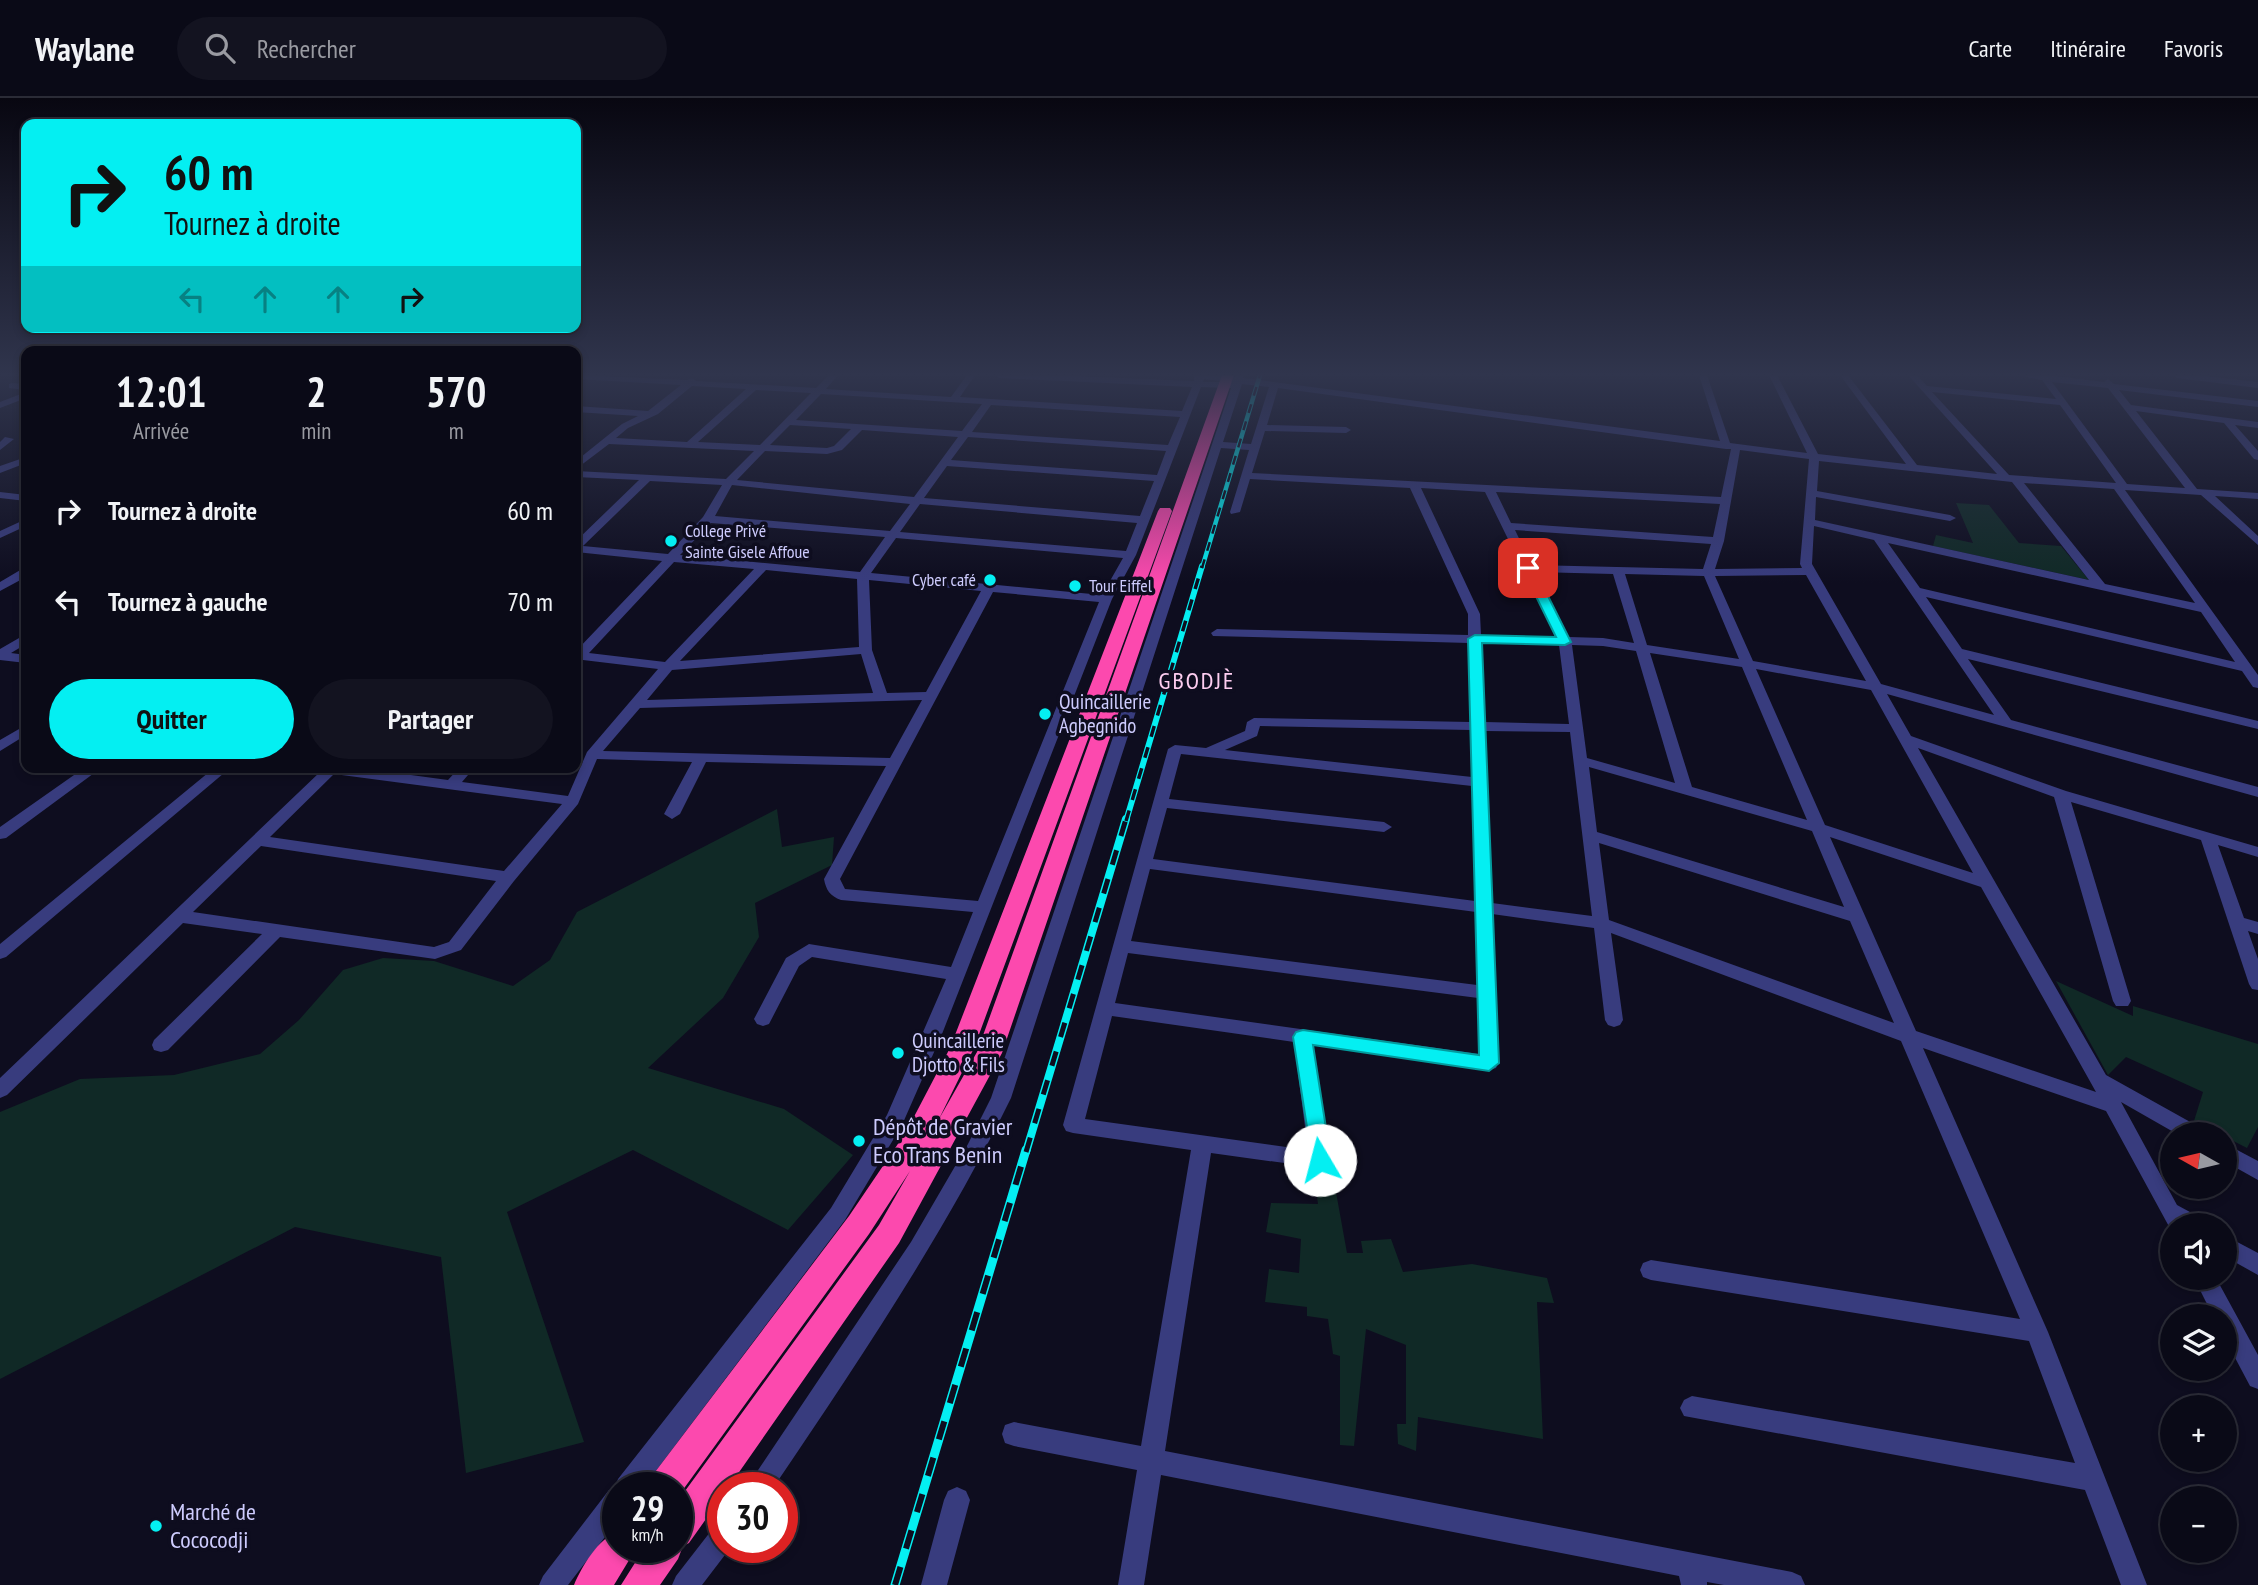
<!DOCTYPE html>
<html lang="fr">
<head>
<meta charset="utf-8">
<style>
  :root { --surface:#0a0a17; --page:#131320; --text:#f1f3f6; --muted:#999aa1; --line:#2a2b36; --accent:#04eff2 }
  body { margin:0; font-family:"PT Sans Narrow",sans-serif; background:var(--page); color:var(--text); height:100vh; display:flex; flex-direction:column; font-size:26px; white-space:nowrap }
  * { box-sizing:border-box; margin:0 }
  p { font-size:23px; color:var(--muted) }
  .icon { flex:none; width:38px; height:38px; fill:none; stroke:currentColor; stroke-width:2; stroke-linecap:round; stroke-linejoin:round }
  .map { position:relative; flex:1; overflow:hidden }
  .details { position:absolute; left:21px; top:248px; width:560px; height:427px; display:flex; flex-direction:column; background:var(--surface); border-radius:14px; box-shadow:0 4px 10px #0003,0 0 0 2px var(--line) }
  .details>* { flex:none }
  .guide { position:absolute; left:21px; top:21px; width:560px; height:214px; border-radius:14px; box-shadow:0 4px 10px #0003,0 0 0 2px var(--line); background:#04eff2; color:#111; overflow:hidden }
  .needle { width:46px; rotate:278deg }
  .tools { position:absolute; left:2160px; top:1024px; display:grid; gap:14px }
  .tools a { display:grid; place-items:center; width:77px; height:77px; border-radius:50%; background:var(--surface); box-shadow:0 4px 10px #0003,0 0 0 2px var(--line); font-size:35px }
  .speed { position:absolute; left:602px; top:1374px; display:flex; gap:14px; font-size:35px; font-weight:700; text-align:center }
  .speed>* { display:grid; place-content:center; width:91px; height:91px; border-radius:50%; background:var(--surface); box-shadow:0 4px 10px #0003,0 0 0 2px var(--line); line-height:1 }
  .speed small { font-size:18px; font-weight:400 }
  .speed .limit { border:10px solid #d22; background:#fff; color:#111 }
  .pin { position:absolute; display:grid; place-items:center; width:60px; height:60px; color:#fff; margin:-30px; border-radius:14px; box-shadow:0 4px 10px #0006 }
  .me { position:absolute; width:77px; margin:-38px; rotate:352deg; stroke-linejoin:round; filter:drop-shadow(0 0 5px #0008) }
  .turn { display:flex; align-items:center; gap:24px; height:147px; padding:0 28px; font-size:32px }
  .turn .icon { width:91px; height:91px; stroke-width:2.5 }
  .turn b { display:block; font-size:49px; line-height:60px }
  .lanes { display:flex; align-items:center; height:66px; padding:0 28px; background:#0003; justify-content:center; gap:35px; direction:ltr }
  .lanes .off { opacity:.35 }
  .eta { display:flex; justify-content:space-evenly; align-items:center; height:119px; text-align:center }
  .eta b { font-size:42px; font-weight:800; line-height:49px }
  .button { display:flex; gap:14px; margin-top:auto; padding:14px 28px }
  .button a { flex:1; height:80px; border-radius:42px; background:var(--accent); color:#111; font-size:28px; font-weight:800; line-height:80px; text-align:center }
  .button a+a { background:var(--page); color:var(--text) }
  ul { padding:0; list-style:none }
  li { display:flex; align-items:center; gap:21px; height:91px; padding:0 28px }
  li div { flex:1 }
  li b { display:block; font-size:26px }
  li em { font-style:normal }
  header { display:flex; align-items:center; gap:42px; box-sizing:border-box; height:98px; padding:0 35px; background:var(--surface); border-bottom:2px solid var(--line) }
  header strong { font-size:33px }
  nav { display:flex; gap:38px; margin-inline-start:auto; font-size:24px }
  .search { width:490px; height:63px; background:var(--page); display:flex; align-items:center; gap:18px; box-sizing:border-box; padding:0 24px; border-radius:38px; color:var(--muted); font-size:26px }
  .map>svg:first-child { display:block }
  .green { fill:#102926 }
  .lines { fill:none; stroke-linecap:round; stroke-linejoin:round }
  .minor { fill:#383c7e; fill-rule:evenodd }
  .highway { fill:#fc49ae; fill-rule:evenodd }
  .rail-far3-casing { stroke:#04eff2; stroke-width:4.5 }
  .rail-far2-casing { stroke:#04eff2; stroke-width:6 }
  .rail-far1-casing { stroke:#04eff2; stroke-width:8 }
  .rail-casing { stroke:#04eff2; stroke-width:9 }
  .rail-far3 { stroke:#0e0d1f; stroke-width:2.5; stroke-dasharray:9; stroke-linecap:butt }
  .rail-far2 { stroke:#0e0d1f; stroke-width:3.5; stroke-dasharray:11; stroke-linecap:butt }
  .rail-far1 { stroke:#0e0d1f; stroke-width:5; stroke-dasharray:15; stroke-linecap:butt }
  .rail { stroke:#0e0d1f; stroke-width:6; stroke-dasharray:19; stroke-linecap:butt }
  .route { fill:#04eff2; stroke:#039b9d; stroke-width:2 }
  .poi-dot { fill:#04eff2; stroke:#0e0d1f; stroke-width:2.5 }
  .labels { text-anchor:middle; stroke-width:7; stroke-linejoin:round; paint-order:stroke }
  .far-poi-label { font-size:18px; fill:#ceccfe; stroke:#0e0d1f; text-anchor:start }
  .poi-label { font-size:21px; fill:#ceccfe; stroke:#0e0d1f; text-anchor:start }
  .quarter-label { font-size:24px; letter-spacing:2px; fill:#fecef1; stroke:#0e0d1f }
  .near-poi-label { font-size:24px; fill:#ceccfe; stroke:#0e0d1f; text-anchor:start }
</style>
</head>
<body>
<header>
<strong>Waylane</strong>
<div class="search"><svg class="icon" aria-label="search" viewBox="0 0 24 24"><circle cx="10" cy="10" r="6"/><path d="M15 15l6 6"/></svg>Rechercher</div>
<nav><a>Carte</a><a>Itinéraire</a><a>Favoris</a></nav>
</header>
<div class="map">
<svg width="2258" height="1487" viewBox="0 0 2258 1487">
  <rect width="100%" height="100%" fill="#0e0d1f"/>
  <path class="green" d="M1956,405L1989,407L2019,445L2061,448L2089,482L1933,448L1936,437L1973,445Z
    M777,711L782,749L834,739L832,767L755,805L759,839L723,900L648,970L784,1011L853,1057L788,1132L633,1052L507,1114L584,1344L466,1375L441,1159L295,1129L0,1281V1014L80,981L174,977L260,956L299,922L343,872L383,860L434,863L513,888L550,862L577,814Z
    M2056,883L2133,918V908L2258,946V1029L2247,1050L2194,1023L2203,994L2126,959L2108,977Z
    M1313,1071L1332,1072L1347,1155H1363L1361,1143L1391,1141L1403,1174L1472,1166L1547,1180L1554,1205L1537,1204L1543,1341L1418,1319L1416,1353L1398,1346L1397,1326H1406V1247L1366,1231L1354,1348L1340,1347V1258L1333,1256L1328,1221L1307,1218V1209L1265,1204L1269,1171L1299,1175L1301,1141L1266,1134L1271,1105L1318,1106Z"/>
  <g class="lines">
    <path class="minor" d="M576,277L687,282L692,280L696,283L816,290L829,277H838L826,291L951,299L967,277H975L960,299L1182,313L1192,289L999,280L995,277H1048L1194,283V277L1235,279L1236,277H1244L1243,280L1720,343L1699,277H1707L1730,345L1807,355L1769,277H1777L1818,356L1906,366L1840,277H1848L1917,367L1997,376L1908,277H1917L1927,288L2056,301L2042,282L2017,277H2047L2104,284L2108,281L2114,286L2258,303V309L2119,292L2131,307L2258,324V330L2235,327L2258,353V362L2254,361L2224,325L2136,313L2197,391L2258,395V401L2215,398L2258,438V447L2201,397L2125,392L2258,577V590L2253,589L2242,573L1926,499L1962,551L2258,623V631L1968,561L2011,622L2258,689V699L1887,596L1911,638L2066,693L2258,749V759L2218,747L2244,820L2258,824V836L2248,833L2258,861V892L2252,891L2249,886L2201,742L2071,704L2131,903L2128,908H2116L2113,903L2054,699L1918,650L2106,977L2201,1030L2204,1036H2177L2121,1004L2177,1107L2201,1120L2204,1127H2172V1134L2106,1013L1923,950L2048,1234L2147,1487H2121L2085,1392L1684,1318L1680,1310L1684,1302L1692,1298L2075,1365L2029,1243L1651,1182L1643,1179L1640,1172L1643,1165L1651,1162L2020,1221L1901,943L1611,835L1623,922L1620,927L1614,929L1608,927L1605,922L1594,830L1492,816L1498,965L1496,970L1489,972L1313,947L1330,1062L1327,1068L1320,1070L1211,1055L1165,1353L1792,1474L1801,1478L1805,1487H1724L1707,1484V1487H1681L1679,1478L1161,1377L1144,1487H1118L1137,1372L1014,1348L1005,1345L1002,1336L1005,1327L1014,1324L1141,1348L1191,1052L1073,1035L1066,1033L1063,1027L1168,651L1175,647L1206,650L1245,633L1247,624L1254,620L1471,624L1469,545L1213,538L1211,535L1217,531L1468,537V516L1410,390L1250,381L1240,414L1231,416L1230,414L1249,352L1221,350L1011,1000C943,1138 859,1263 773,1390H746L911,1144L968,1046L991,1000L1231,290L1201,289L1136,457L1112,501L942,936L902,1027L845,1122L643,1390H618V1422L568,1487H539L543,1478L609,1392L615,1390L618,1381L831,1110L887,1017L946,881L812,859L799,868L769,926L763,928L757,926L754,921L786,860L809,846L951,869L973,814L841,802C830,798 826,792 824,781L886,668L706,664L680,716L672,721L664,716L692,664L597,661L578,706L514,783L461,852L435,861L280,839L168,952L161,954L154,952L152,947L154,942L262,836L183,825L7,997L0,1000V980L320,674L316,670H359L448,682L459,670H474L462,684L568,698L587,654L658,571L583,562L576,565V553L662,463L576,454V443L639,382L576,379V373L726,381L754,353L609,346L576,371V363L622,326L638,318L576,314V308L648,313L681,287L576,281ZM1204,281L1233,284H1203ZM2052,284L2108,290L2185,390L2127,386ZM1242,286L1269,289L1251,346L1223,344ZM692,288L746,291L687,344L616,340L628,330L658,316ZM1278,290L1726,351H1731L1721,399L1252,375L1265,333L1346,335L1351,332L1346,329L1267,327ZM756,292L811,295L760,347L698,344ZM1932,294L2060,307L2116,385L2009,377ZM821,296L982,306L962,333L796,322ZM991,307L1180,319L1168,347L972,334ZM790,327L851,331L834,348L827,350L770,347ZM862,332L958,339L914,399L737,382L765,353L827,356L842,352ZM968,339L1166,353L1157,377L951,362ZM1740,352L1809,361L1800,466L1802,470L1715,471L1724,443ZM1819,363L2012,384L2089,482L1815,422L1816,399L1950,423L1956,420L1950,417L1817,393ZM947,368L1154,383L1140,418L924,400ZM650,383L722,387L703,419L668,456L583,448ZM2024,385L2114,391L2195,505L2105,486ZM732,387L910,406L890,433L715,418ZM1421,390L1485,394L1556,539L1481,537L1480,516ZM1496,394L1720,406L1713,439L1511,425ZM920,406L1137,425L1126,453L900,434ZM711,425L885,439L860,474L680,457ZM1814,428L1874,442L1994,617L1881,586L1812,466ZM1515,432L1711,446L1703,471L1532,467ZM896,440L1123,460L1102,497L871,475ZM1888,445L2201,514L2235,564L1920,490ZM674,464L754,471L665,564L589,555ZM766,472L857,481L859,549L680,563ZM1536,474L1613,476L1634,545L1603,540L1569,539ZM1625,476L1704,478L1739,561L1647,547ZM1806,477L1866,583L1753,563L1715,478ZM869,482L981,493L926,594L887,595L872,552ZM993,494L1099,504L978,803L845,791L840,781ZM1481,545L1559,547L1569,626L1485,624ZM1572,547L1603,548L1636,553L1675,685L1587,660ZM1650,555L1742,569L1807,722L1692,689ZM861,556L873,595L647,602L672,572ZM1756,571L1871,592L1973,775L1825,727ZM922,602L890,660L603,653L640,610ZM1260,628L1471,632L1472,679L1225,652L1257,638ZM1485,633L1570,634L1592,818L1492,805ZM1181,656L1472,688L1475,803L1153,761L1167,710L1384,734L1392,729L1384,724L1169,701ZM1589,669L1812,733L1844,809L1597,734ZM334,676L562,706L504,773L270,739ZM1830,739L1981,789L2096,994L1916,933ZM1599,745L1850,823L1894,925L1609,822ZM261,748L496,783L449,844L434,849L193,814ZM1150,771L1476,814L1477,887L1131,843ZM1128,855L1478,900L1479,956L1115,905ZM1112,918L1294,944L1308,1052L1085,1021Z
      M2173,277H2196L2258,284V290L2177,280Z
      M12,285L26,286V292L9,290V286Z
      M26,294V300L0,310V304Z
      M5,339L14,341L0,352V344Z
      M26,359V365L0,375V368Z
      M0,394L26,397V403L0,400Z
      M26,421V428L0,440V433Z
      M22,471H26V479L0,493V484Z
      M26,536V546L11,555L26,557V565L0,562V551Z
      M26,627V637L0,653V642Z
      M84,670H101L6,740L0,741V729Z
      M214,670H230L6,859L0,861V846Z
      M2224,1045L2258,1063V1082L2224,1063Z
      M2224,1137L2258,1155V1177L2224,1158Z
      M2194,1180H2216L2258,1257V1291L2250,1288L2224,1239V1218H2213Z
      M957,1389L966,1393L970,1402L947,1487H921L944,1402L948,1393Z
      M723,1425V1449H731L702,1487H672L676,1478L714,1429Z"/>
    <path class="highway" d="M1222,277H1234L1002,955L899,1145L728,1390H723V1397L689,1445L683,1448L678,1461L660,1487H621L645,1449H677V1404L879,1127L910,1073L869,1136L677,1400V1390H647L652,1378L849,1118L906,1034L950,950L1158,413L1160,410H1170L1172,413L974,950L939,1021L977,954Z
      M618,1433V1449H637L614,1487H574C582,1468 598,1441 618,1433Z"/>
    <g class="rail-far3-casing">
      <path id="rail-far3" d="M1202,470L1260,277"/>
    </g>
    <g class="rail-far2-casing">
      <path id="rail-far2" d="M1126,723L1202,468"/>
    </g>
    <g class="rail-far1-casing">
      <path id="rail-far1" d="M1026,1054L1126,721"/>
    </g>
    <g class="rail-casing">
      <path id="rail" d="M895,1487L1026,1052"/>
    </g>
    <use href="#rail-far3" class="rail-far3"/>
    <use href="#rail-far2" class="rail-far2"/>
    <use href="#rail-far1" class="rail-far1"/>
    <use href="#rail" class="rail"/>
  </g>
  <linearGradient id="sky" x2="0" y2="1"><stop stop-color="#080711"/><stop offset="0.57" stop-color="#30354d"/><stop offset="1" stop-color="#30354d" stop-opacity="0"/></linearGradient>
  <rect width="2258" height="485" fill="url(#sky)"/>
  <path class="route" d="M1528,467L1534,470L1571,544L1565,547L1482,545L1499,965L1489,973L1313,947L1331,1062L1327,1068L1320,1071L1313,1068L1293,939L1296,934L1303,932L1479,957L1468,541L1475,537L1556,539L1522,470Z"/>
  <g class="poi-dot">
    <circle cx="671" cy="443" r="7"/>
    <circle cx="990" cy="482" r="7"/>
    <circle cx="1075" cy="488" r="7"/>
    <circle cx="1045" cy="616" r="7"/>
    <circle cx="898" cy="955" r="7"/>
    <circle cx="859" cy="1043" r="7"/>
    <circle cx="156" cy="1428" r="7"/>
  </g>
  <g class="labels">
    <g class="far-poi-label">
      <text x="685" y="439">College Privé<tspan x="685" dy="21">Sainte Gisele Affoue</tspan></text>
      <text x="976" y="488" text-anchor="end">Cyber café</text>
      <text x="1089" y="494">Tour Eiffel</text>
    </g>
    <g class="poi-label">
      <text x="1059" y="611">Quincaillerie<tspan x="1059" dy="24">Agbegnido</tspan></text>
      <text x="912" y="950">Quincaillerie<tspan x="912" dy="24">Djotto &amp; Fils</tspan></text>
    </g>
    <g class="quarter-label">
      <text x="1197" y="591">GBODJÈ</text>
    </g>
    <g class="near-poi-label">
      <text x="873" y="1037">Dépôt de Gravier<tspan x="873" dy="28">Eco Trans Benin</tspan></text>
      <text x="170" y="1422">Marché de<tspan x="170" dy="28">Cococodji</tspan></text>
    </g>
  </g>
</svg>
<div class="tools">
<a><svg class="needle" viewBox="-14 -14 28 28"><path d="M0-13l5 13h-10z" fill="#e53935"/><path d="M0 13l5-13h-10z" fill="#999aa1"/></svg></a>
<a><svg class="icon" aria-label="sound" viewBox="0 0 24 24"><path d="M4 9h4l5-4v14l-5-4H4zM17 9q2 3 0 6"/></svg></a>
<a><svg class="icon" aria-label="layers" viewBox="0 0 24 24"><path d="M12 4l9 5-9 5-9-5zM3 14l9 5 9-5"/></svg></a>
<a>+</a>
<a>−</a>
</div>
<div class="speed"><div>29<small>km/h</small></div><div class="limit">30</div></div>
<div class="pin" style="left:1528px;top:470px;background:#d93025"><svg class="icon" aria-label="arrive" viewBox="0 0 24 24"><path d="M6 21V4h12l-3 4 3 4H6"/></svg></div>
<svg class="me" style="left:1320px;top:1062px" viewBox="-20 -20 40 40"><circle r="19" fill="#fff"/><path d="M0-13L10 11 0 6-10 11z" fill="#04eff2"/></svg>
<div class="guide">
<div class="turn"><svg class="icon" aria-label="right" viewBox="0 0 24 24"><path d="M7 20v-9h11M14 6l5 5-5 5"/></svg><div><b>60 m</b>Tournez à droite</div></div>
<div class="lanes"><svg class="icon off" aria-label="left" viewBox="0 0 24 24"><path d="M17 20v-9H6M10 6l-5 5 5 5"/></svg><svg class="icon off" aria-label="ahead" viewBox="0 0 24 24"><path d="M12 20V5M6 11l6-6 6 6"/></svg><svg class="icon off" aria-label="ahead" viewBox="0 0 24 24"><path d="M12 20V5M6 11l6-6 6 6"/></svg><svg class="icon" aria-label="right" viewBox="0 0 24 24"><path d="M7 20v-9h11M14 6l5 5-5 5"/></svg></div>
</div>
<section class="details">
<div class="eta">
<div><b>12:01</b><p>Arrivée</p></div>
<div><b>2</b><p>min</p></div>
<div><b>570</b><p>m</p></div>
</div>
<ul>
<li><svg class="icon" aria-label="right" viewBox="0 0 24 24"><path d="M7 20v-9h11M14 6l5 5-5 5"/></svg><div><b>Tournez à droite</b></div><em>60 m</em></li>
<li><svg class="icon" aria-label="left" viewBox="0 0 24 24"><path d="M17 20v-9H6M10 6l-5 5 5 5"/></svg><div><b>Tournez à gauche</b></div><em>70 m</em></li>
</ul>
<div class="button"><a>Quitter</a><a>Partager</a></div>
</section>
</div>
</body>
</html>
